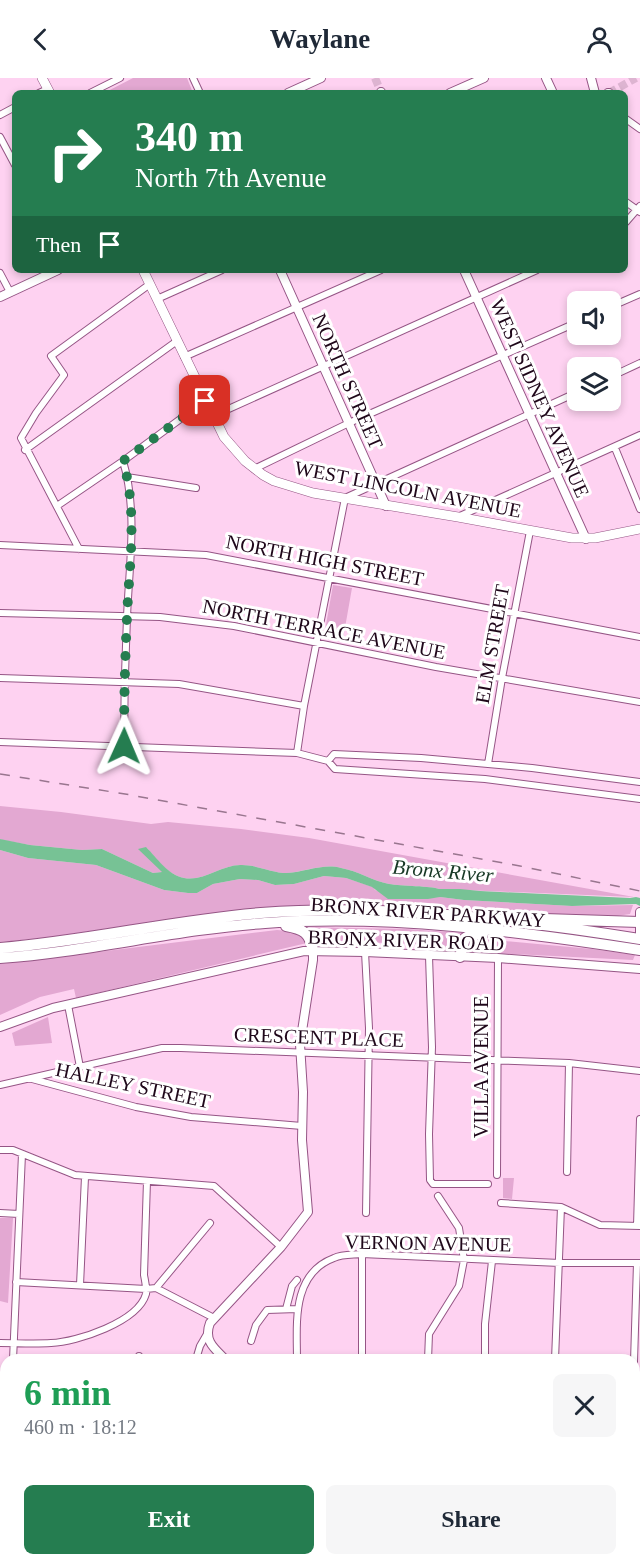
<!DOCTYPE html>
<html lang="en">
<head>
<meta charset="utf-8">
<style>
  :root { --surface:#fff; --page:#f6f6f7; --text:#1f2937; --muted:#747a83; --accent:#257d50 }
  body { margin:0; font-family:"Times New Roman",serif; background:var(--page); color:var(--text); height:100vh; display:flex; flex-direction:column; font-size:22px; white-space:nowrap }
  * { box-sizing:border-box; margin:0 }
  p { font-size:20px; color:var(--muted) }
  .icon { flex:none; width:33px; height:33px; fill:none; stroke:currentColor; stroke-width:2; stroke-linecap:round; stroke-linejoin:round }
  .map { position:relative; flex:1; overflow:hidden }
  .side { position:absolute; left:0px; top:1276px; width:640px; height:212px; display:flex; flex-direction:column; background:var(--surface); border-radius:18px 18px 0 0; box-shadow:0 3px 9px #0003 }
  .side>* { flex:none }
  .guide { position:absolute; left:12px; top:12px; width:616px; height:183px; border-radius:9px; box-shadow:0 3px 9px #0003; background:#257d50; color:#fff; overflow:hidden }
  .fabs { position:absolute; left:567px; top:213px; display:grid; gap:12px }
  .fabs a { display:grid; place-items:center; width:54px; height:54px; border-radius:9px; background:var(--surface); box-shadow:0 3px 9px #0003; font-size:30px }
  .pin { position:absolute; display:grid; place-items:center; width:51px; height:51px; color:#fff; margin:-26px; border-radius:12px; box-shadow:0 3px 9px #0006 }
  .me { position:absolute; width:66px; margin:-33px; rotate:1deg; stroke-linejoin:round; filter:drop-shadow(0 0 4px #0008) }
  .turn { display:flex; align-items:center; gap:21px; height:126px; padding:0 24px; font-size:27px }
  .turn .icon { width:78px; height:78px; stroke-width:2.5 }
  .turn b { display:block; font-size:42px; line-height:51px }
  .then { display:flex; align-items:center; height:57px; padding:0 24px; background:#0003; gap:12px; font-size:22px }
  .round { display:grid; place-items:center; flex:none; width:63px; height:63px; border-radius:9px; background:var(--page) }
  .summary { display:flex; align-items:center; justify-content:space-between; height:102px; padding:0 24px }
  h1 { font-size:36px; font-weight:800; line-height:45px; color:#1e9e55 }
  .action { display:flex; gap:12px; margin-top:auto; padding:12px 24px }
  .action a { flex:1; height:69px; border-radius:9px; background:var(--accent); color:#fff; font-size:24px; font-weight:800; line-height:69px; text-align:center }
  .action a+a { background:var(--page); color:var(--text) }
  header { display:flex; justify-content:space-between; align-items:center; height:78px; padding:0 24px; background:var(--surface); font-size:27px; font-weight:800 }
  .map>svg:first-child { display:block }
  .green { fill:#e3a8d2 }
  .water { fill:#77c295 }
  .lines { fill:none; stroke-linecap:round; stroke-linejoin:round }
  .secondary-tunnel { stroke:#ddb4d1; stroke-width:8; stroke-dasharray:8 4; stroke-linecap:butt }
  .street-casing { stroke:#955585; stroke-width:8 }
  .secondary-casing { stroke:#955585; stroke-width:10 }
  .primary-casing { stroke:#955585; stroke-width:10 }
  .highway-casing { stroke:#955585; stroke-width:12 }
  .street { stroke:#fff; stroke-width:6 }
  .secondary { stroke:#fff; stroke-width:8 }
  .primary { stroke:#fff; stroke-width:9 }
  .highway { stroke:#fff; stroke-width:10 }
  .rail { stroke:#99768f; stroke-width:1.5; stroke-dasharray:10 10; stroke-linecap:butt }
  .route { stroke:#257d50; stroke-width:10; stroke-dasharray:0 18 }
  .labels { text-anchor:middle; stroke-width:6; stroke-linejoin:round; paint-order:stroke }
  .street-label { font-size:20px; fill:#1f071a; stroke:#fff }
  .water-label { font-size:21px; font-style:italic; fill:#173825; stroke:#fff }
</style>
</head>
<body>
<header><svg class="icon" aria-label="back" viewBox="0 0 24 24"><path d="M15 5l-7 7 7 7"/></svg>Waylane<svg class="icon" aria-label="person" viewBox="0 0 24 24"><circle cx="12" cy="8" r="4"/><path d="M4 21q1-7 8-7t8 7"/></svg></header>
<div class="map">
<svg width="640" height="1487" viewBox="0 0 640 1487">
  <rect width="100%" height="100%" fill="#fed2f1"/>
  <path class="green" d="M133,0H187L193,15H104Z
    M333,507L352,510L343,561L324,558Z
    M0,728L61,734L151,746L168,744L241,751L309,760L634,819L439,811C432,808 401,808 389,806C373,803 358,793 341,790C324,785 304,794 287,795C272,795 257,787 242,787C222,786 204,804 184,800C168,797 157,781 146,769L163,794L153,795L102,771L82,772L30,767L2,762L0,761Z
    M0,772L28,780L96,787L164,812L188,815H197L213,806L240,801L258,802L275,807L294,806L324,798L346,800L373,809L375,812L408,821L440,819L464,822L572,828L633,827L630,836L611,839L567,838L411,827L288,828L197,837L44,860L0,864Z
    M302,849L406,851L463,855L457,870L453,872H425L424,866L320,863V869H317Z
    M277,852L301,854L307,865L76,920L74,911L40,919L0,937V886Z
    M473,860L592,871L635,877L633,882L471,874L467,873L465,866Z
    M48,939L52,965L15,968L12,955Z
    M503,1100H514L512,1121L503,1120Z
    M0,1140H13L8,1225L0,1223Z"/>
  <path class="water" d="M0,761L30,767L82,772L102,771L153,795L162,794L138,771L146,769C157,780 168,797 184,800C204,804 222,786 242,787C257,787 272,795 287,795C305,794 324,785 341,790C358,793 373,803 389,806C401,808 432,808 439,811H460L480,813L630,820L636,819L640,820V828L636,826L572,828L464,822L440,819L428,821H388L372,809L346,800L324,798L294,806L275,807L258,802L240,801L213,806L197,815H188L164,812L96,787L28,780L0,772Z"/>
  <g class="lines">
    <path class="secondary-tunnel" d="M375,0L381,14
      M609,15L636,0"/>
    <g class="street-casing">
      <path id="street" d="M193,0L200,15
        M39,15L48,11
        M90,15L120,0
        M0,37L15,29
        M626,41L640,51
        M0,59L15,87
        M626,124L640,134
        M626,144L640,128
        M0,195L10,214
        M157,221L222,192
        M610,229L640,216
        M184,279L381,192
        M610,299L640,285
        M213,338L537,192
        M615,370L640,431
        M25,372L177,263
        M123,383C138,433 129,488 127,539C125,582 124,625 124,668
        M254,391L349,345L578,244
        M127,399L196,410
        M57,428L123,383L205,323
        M460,438L640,357
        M0,467L206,477L640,559
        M79,471L21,360L36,335L64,297L51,278L150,206
        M0,535L160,539L234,548L436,589L640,624
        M0,600L179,606L304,628
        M0,664L297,675L328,683L335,691L485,701L640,721
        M297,675L304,628L345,420L578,314
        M328,683L334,676L421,680L532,690L640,704
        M488,686L502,600L530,453
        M365,874L369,950L366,1135
        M429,878L432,969L429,1056L430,1102L433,1106H488
        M68,927L80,989
        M32,1001L136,1029L191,1039L302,1048
        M0,1007L162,970H181L569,985L640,993
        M0,1072H13L75,1097L214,1108L281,1169
        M567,1094L569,985
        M497,1097L498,880
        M501,1125L561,1129L600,1147L640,1148
        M0,1135L19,1136
        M637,1148L640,1041
        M362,1176V1282
        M16,1204L146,1211L156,1210L214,1240
        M80,1207L85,1099
        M156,1210L210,1145
        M286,1231L292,1208L297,1202
        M251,1263L256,1247L267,1232L297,1231
        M0,1265C17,1265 34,1266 51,1265C77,1264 138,1244 146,1216C147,1210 145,1203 144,1197L147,1103
        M197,1278L200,1268L207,1256
        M13,1282L22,1076
        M139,1282V1278
        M297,1282C297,1246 291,1196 334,1180C342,1176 353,1177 362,1176L560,1185H640
        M428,1282L429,1256L459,1208L464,1182L459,1150L438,1118
        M485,1282V1246L492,1183
        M555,1282L561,1129
        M634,1284L637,1185
        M634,1422H640
        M268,1486L512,1487
        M630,1487V1482"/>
    </g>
    <g class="secondary-casing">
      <path id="secondary" d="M546,0L553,15
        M591,0L595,15
        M381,14V15
        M288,15L321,0
        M450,15L484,0
        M608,15H609
        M280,192L386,428
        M464,192L586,461
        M0,219L58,192
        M640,834V857
        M0,949L53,930L304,873L365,874L498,880L640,891
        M226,1282C215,1271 203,1263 210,1245L281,1169L308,1134L302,1062L303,1014L300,966L313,882V873
        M0,1332H6
        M634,1352L640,1353
        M268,1487L271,1482"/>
    </g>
    <g class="primary-casing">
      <path id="primary" d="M42,0L50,15
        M143,192L224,359L245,383L263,397L274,403L313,415L458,439L572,460H595L640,451"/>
    </g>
    <g class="highway-casing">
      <path id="highway" d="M544,841L639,844
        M286,848C304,851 310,855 313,873
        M0,870C88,863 173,842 261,835C386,826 516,841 640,861
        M460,879L465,860L471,857L483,856
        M0,880C89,874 176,851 265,845C390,836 517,853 640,872"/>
    </g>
    <use href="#street" class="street"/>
    <use href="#secondary" class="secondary"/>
    <use href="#primary" class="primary"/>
    <use href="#highway" class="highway"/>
    <path class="rail" d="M0,696L125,716L520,788L640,813"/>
  </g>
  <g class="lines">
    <path class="route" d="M124,668C124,625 125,582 127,539C129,488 138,434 123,383L205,323"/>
  </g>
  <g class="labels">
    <g class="street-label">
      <text transform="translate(348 303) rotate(66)" y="7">NORTH STREET</text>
      <text transform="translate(540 320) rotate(66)" y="7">WEST SIDNEY AVENUE</text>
      <text transform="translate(408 411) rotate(11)" y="7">WEST LINCOLN AVENUE</text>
      <text transform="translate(325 482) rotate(11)" y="7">NORTH HIGH STREET</text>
      <text transform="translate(324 551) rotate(11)" y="7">NORTH TERRACE AVENUE</text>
      <text transform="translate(492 566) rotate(-80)" y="7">ELM STREET</text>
      <text transform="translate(428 834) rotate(4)" y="7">BRONX RIVER PARKWAY</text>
      <text transform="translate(406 862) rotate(2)" y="7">BRONX RIVER ROAD</text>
      <text transform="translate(319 959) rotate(2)" y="7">CRESCENT PLACE</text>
      <text transform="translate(481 989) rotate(-90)" y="7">VILLA AVENUE</text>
      <text transform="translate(133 1007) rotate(12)" y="7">HALLEY STREET</text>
      <text transform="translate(428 1165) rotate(1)" y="7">VERNON AVENUE</text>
    </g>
    <g class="water-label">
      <text transform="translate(443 793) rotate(5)" y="7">Bronx River</text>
    </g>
  </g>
</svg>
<div class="fabs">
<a><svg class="icon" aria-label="sound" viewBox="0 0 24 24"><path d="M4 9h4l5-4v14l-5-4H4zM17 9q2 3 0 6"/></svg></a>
<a><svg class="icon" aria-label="layers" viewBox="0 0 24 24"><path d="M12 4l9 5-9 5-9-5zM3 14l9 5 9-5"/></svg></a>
</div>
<div class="pin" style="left:205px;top:323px;background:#d93025"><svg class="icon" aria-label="arrive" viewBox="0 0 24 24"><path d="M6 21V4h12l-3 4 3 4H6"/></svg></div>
<svg class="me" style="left:124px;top:668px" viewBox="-20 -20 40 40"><path d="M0-17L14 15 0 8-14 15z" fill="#257d50" stroke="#fff" stroke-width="4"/></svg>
<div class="guide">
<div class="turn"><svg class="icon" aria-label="right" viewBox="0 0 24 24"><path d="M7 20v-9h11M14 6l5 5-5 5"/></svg><div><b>340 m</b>North 7th Avenue</div></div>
<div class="then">Then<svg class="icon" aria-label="arrive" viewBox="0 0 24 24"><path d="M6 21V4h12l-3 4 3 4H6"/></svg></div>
</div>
<section class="side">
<div class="summary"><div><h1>6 min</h1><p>460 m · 18:12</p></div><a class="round"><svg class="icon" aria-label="close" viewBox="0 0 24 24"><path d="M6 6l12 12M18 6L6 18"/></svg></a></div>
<div class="action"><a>Exit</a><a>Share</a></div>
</section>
</div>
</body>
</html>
